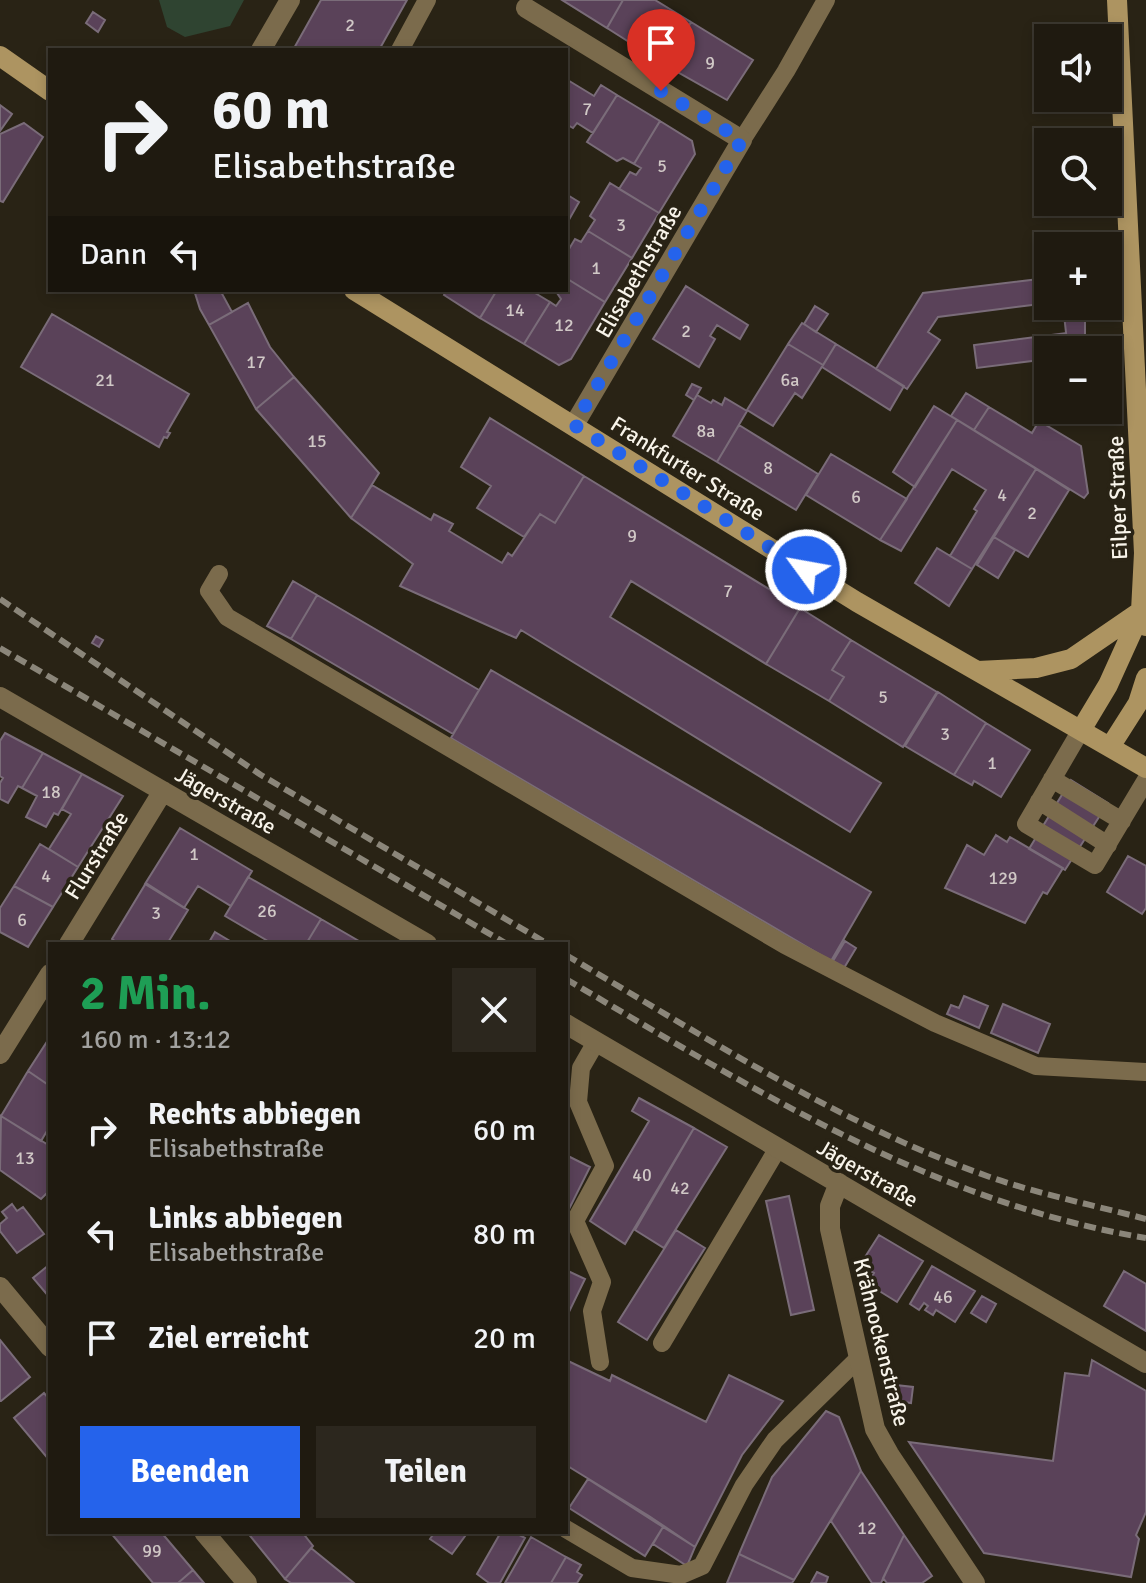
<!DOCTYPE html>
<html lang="de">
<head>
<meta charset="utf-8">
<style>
  :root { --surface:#1f1a10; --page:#2c271e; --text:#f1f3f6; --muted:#a1a19f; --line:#3c3830; --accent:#2563eb }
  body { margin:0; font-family:Signika,sans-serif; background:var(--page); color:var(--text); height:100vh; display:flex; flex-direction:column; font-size:30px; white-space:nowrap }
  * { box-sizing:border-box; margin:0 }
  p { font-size:26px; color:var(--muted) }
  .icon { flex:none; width:44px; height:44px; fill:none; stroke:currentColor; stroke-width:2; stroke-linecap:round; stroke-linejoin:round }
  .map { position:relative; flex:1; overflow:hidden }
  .sheet { position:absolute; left:48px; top:942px; width:520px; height:592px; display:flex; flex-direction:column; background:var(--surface); border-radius:0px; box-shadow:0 4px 12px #0003,0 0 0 2px var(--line) }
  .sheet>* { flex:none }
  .hud { position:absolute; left:48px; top:48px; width:520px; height:244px; border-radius:0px; box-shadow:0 4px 12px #0003,0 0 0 2px var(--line); background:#1f1a10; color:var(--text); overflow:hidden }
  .controls { position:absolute; left:1034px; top:24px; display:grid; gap:16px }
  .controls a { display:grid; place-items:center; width:88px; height:88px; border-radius:0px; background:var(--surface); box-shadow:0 4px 12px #0003,0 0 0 2px var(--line); font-size:40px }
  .pin { position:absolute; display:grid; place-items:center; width:68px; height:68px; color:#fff; margin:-82px -34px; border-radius:50% 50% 50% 0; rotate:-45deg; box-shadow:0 0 8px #0007 }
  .pin .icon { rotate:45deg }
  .me { position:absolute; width:88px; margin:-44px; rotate:302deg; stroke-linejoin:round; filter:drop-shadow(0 0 6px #0008) }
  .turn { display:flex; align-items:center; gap:28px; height:168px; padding:0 32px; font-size:36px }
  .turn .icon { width:104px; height:104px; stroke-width:2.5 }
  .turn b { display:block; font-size:56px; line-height:68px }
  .then { display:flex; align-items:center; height:76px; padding:0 32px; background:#0003; gap:16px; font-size:30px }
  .round { display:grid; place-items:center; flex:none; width:84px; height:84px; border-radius:0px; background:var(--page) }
  .overview { display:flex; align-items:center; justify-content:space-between; height:136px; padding:0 32px }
  h1 { font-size:48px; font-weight:700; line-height:60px; color:#1e9e55 }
  .button { display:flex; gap:16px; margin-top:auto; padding:16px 32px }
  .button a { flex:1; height:92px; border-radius:0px; background:var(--accent); color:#fff; font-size:32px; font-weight:700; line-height:92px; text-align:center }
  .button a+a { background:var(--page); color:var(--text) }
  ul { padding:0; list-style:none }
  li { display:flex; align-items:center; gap:24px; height:104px; padding:0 32px }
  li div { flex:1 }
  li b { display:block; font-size:30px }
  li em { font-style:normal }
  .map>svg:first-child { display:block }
  .green { fill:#2f4431 }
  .building { fill:#5a4259; stroke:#7a6c79; stroke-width:2 }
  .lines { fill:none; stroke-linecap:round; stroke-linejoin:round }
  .lane { stroke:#7b6b4c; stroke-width:18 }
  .street { stroke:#7b6b4c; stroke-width:20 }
  .secondary { stroke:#ad9461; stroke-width:20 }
  .rail { stroke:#8b867a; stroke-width:6; stroke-dasharray:12 6; stroke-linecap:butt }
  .route { stroke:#2563eb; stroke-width:14; stroke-dasharray:0 25.2 }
  .labels { text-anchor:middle; stroke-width:7; stroke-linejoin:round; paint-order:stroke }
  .number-label { font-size:18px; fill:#d0c8c6 }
  .street-label { font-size:22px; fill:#f8f4ea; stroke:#292315 }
</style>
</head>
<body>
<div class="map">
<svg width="1146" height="1583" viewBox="0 0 1146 1583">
  <rect width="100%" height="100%" fill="#292315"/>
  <path class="green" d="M159,0H244L230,26L185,37L167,27Z"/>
  <path class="building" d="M321,0H407L379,50H293Z
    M562,0H623L607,28Z
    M623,0H655L691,22L667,66L607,28Z
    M93,12L105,20L98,32L86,23Z
    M691,22L753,60L727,100L667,66Z
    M566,79L594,96L601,85L617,95L593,133L577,123L573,128L566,124Z
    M617,95L660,121L634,164L623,158L617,161L587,142Z
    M0,105L12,114L0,131Z
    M660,121L692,141L695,154L659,213L619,189L630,172L636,175L641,168L634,164Z
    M24,123L43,137L3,202L0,201V134Z
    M610,183L659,213L632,258L588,231L595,220L590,216Z
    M566,194L579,202L566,225Z
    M588,231L632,258L605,302L566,278V254L575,239L581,242Z
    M566,278L605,302L571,359L559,365L524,344L550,302L556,306L561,299L555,290H566Z
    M1048,278V303L938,317L928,332L940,340L907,389L876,369L923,293Z
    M686,286L748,325L740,339L717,325L710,336L715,339L699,367L653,339Z
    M194,290H220L232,312L209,325L200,309Z
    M447,290H497L480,318L444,295Z
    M497,290H530L550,302L524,344L480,318Z
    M248,303L270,347L294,377L256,409L209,325Z
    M815,306L828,314L816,332L804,324Z
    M1063,306H1070L1085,315V350H1068Z
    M52,314L189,394L167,432L170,433L167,438L164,437L159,447L21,367Z
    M802,323L836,344L823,365L788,344Z
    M1066,333L1068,350H1048V359L977,368L974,345Z
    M788,344L823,365L802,398L795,393L773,426L747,410Z
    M836,344L904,386L890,410L822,367Z
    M294,377L379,473L351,518L256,409Z
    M692,384L701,388L694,400L686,395Z
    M966,393L989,407L974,430L951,416Z
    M697,395L711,403L713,400L722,405L725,398L747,411L717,462L673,436Z
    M934,406L957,420L915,487L893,472Z
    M989,407L1032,433L1039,421L1081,446L1088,493L1084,498L974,430Z
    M490,418L584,476L555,523L540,514L524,537L477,508L491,486L461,467Z
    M957,420L1036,469L972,569L950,556L977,511L974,509L986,490L952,469L901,551L880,540Z
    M739,425L818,474L796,510L717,462Z
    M831,454L907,499L880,540L806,495Z
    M1036,469L1069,490L1028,557L994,537Z
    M584,476L800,608L766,664L631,581L610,617L881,783L850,832L521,630L516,638L400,586L413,564L351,518L372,485L431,520L434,514L453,524L449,531L502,563L508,553L512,556L540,514L555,523Z
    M994,537L1015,550L998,578L977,565Z
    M937,548L972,569L949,606L915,583Z
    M293,581L317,595L291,639L267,626Z
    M317,595L479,690L453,734L291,639Z
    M800,608L851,640L832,670L844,677L829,701L766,664Z
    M96,636L103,640L99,647L92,643Z
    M851,640L937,692L903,747L829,701L844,677L832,670Z
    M491,670L871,892L831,961L451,738Z
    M938,692L986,723L954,775L905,746Z
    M986,723L1030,750L1001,797L974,781L972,785L954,775Z
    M5,733L43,753L22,788L18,786L8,803L0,799V783L3,778L0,776V741Z
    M43,753L82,774L58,815L54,813L46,827L26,817L37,796L22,788Z
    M82,774L123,796L78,867L49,849L71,814L62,809Z
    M1071,780L1108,803L1065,870L1029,849Z
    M180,828L252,871L231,906L198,886L184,908L145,884Z
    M996,835L1007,842L1010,837L1063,868L1047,894L1043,892L1025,923L945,888L967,845L984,855Z
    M40,844L78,867L53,907L14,886Z
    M1128,856L1146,866V908L1142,914L1107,892Z
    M248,877L321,919L306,944H273L225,916Z
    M146,883L188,910L167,944H119L112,939Z
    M14,886L53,907L28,947L0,932V908Z
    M321,919L364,944H306Z
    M215,932L235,944H208Z
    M845,941L856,948L844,968L833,961Z
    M964,996L988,1006L979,1028L947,1014L951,1005L959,1008Z
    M1003,1004L1050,1024L1038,1053L991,1033Z
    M50,1037V1086L28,1071Z
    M28,1071L50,1086V1133L47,1131L41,1141L1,1116Z
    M639,1098L694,1128L625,1244L590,1221L649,1121L632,1111Z
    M1,1116L50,1146V1190L41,1199L0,1170Z
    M694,1128L727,1147L664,1248L635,1230Z
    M566,1155L590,1167L566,1215Z
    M789,1196L814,1310L791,1315L766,1201Z
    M12,1204L17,1211L23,1207L44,1234L17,1253L0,1231V1224L7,1218L2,1212Z
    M676,1230L705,1248L647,1340L618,1322Z
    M879,1235L923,1261L897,1302L868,1284L874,1273L860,1265Z
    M50,1264V1298L33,1278Z
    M932,1266L975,1291L955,1322L936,1310L933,1315L925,1310L928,1306L924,1303L919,1310L910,1304Z
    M566,1270L585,1279L566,1318Z
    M1124,1271L1146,1284V1331L1104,1306Z
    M982,1296L996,1304L986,1322L971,1313Z
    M0,1340L30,1377L1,1401H0Z
    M566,1360L610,1381L612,1375L706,1422L729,1375L783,1401L742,1455L695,1547L649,1516L566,1465Z
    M1092,1360L1146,1391V1512L1136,1535L1139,1539L1131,1577L984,1553L909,1442L1053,1461L1065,1373L1089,1376Z
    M887,1384L913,1387L911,1403L890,1400Z
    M44,1393L50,1400V1461L14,1418Z
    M826,1411L839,1417L861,1471L794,1580L739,1554L772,1477Z
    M861,1471L904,1535L881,1583H872L831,1521Z
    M588,1479L663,1527L645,1556L569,1508Z
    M663,1527L695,1547L687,1566L653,1544Z
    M110,1532H161L193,1570L178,1583H153Z
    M247,1532H302L313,1546L285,1579Z
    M435,1532H468L452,1554L430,1539Z
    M501,1532H514L525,1538L500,1583H489L477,1574Z
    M904,1535L932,1576L922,1583H887L883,1578Z
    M531,1537L566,1557L551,1583H505Z
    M311,1548L354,1583H291L285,1579Z
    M739,1554L794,1580L792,1583H727Z
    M566,1557L581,1565L577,1572L582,1575L577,1583H551Z
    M193,1570L204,1583H178Z
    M817,1572L828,1577L826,1583H811Z"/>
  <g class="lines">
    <path class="lane" d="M400,50L427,0
      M742,140L786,71L826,0
      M219,574L209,591L227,617L785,945L935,1023L1036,1066L1145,1072
      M1081,730L1026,824L1095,865L1146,780
      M1052,779L1122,821
      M1039,801L1108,845
      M596,1042L581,1068L578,1102L605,1166L575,1221L602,1282L592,1311L600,1362
      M662,1343L778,1148
      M566,1529L632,1568L681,1575L702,1566L744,1485L775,1440L859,1358"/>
    <path class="street" d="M526,8L742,140L574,425
      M261,50L290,0
      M0,697L427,944
      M69,944L163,791
      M566,1024L1146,1363
      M0,1054L50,974
      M839,1183L830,1206V1229L875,1429L889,1454L975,1583
      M0,1287L50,1347
      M204,1532L247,1583"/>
    <path class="secondary" d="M1117,0L1144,553L1141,611L1146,626
      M0,56L50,91
      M354,290L857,602L1146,768
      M978,671L1036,668L1071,659L1141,611
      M1081,730L1108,685L1141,612
      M1110,747L1138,703L1146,678"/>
    <path class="rail" d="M0,599L261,775L548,944
      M0,648L507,944
      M566,955C702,1035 837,1123 987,1176C1038,1194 1093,1205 1146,1219
      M566,979C748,1086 933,1203 1146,1238"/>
  </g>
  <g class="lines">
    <path class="route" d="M661,91L742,140L574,425L806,570"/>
  </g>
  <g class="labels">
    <g class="number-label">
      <text x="350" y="31">2</text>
      <text x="710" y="69">9</text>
      <text x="587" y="115">7</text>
      <text x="662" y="172">5</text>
      <text x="621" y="231">3</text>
      <text x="596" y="274">1</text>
      <text x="515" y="316">14</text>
      <text x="564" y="331">12</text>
      <text x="686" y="337">2</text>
      <text x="256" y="368">17</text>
      <text x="105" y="386">21</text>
      <text x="790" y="386">6a</text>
      <text x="706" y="437">8a</text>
      <text x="317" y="447">15</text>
      <text x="768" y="474">8</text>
      <text x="1002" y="501">4</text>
      <text x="856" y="503">6</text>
      <text x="1032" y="519">2</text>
      <text x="632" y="542">9</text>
      <text x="728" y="597">7</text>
      <text x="883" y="703">5</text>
      <text x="945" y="740">3</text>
      <text x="992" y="769">1</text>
      <text x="51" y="798">18</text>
      <text x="194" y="860">1</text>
      <text x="46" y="882">4</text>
      <text x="1003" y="884">129</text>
      <text x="267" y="917">26</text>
      <text x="156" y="919">3</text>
      <text x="22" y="926">6</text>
      <text x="25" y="1164">13</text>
      <text x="642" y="1181">40</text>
      <text x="680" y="1194">42</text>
      <text x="943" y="1303">46</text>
      <text x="867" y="1534">12</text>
      <text x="152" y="1557">99</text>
    </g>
    <g class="street-label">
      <text transform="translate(638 271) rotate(-60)" y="8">Elisabethstraße</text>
      <text transform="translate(688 468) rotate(32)" y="8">Frankfurter Straße</text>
      <text transform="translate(1117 498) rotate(-92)" y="8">Eilper Straße</text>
      <text transform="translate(226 800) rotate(30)" y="8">Jägerstraße</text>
      <text transform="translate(96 855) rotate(-58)" y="8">Flurstraße</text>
      <text transform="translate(868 1173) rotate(30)" y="8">Jägerstraße</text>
      <text transform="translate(882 1342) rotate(76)" y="8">Krähnockenstraße</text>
    </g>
  </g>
</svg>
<div class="controls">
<a><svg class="icon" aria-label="sound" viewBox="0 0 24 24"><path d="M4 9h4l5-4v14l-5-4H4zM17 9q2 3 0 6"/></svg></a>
<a><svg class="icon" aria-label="search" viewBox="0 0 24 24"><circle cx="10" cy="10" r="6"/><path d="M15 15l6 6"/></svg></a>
<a>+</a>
<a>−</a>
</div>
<div class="pin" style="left:661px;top:91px;background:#d93025"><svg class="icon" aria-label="arrive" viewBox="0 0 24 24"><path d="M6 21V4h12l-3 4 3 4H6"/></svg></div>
<svg class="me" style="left:806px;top:570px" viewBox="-20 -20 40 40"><circle r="17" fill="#2563eb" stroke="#fff" stroke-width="3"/><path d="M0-11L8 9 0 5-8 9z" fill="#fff"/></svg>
<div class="hud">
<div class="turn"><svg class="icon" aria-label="right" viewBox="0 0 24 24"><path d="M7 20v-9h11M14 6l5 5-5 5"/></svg><div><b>60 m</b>Elisabethstraße</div></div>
<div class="then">Dann<svg class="icon" aria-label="left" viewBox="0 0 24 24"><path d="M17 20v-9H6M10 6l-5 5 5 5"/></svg></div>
</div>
<section class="sheet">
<div class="overview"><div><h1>2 Min.</h1><p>160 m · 13:12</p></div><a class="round"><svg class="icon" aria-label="close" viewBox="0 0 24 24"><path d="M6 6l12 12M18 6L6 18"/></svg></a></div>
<ul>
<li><svg class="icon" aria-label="right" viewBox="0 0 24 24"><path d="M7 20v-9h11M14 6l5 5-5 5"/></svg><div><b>Rechts abbiegen</b><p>Elisabethstraße</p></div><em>60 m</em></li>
<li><svg class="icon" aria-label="left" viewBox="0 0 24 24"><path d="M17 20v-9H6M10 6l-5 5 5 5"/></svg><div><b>Links abbiegen</b><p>Elisabethstraße</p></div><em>80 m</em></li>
<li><svg class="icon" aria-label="arrive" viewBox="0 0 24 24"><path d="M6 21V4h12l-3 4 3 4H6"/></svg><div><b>Ziel erreicht</b></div><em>20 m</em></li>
</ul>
<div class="button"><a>Beenden</a><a>Teilen</a></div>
</section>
</div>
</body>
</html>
